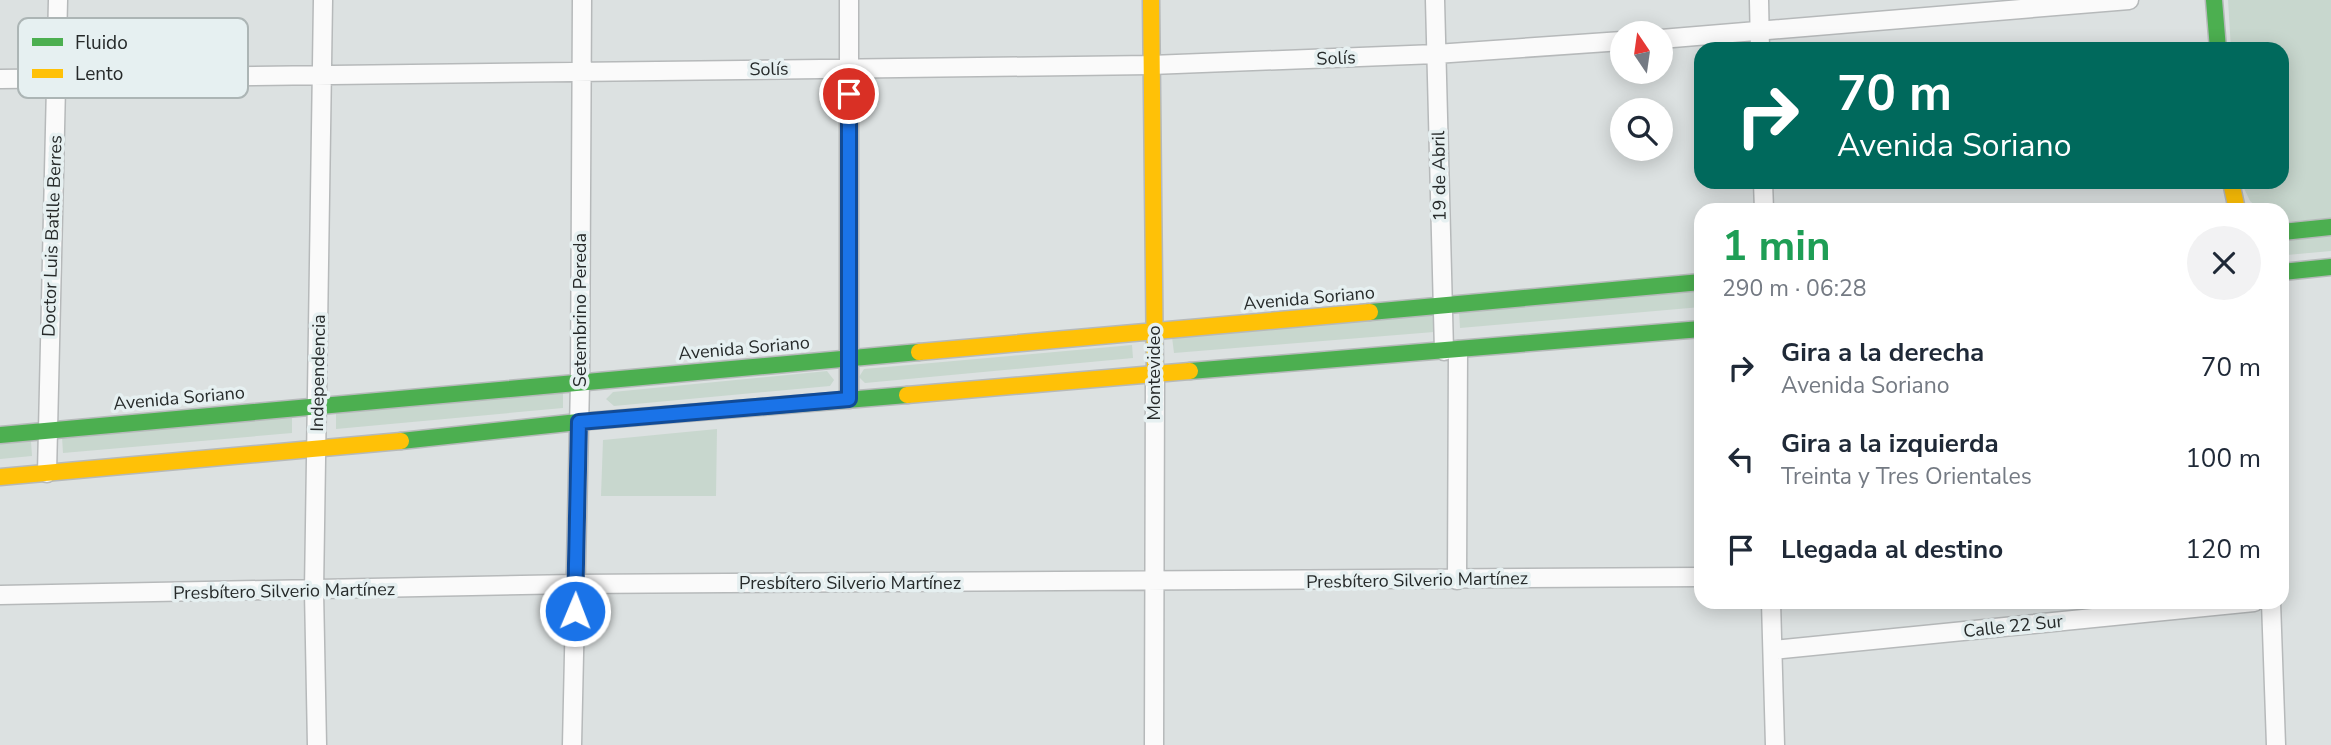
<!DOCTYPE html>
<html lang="es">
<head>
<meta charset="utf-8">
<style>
  :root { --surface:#fff; --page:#f2f2f3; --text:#1f2937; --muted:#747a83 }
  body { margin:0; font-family:"Nunito Sans",sans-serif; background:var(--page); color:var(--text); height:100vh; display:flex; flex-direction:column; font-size:26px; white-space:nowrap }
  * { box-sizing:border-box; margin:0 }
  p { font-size:23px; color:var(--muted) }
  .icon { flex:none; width:38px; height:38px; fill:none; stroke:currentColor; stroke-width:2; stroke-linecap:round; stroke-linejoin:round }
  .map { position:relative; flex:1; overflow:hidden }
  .drawer { position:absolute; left:1694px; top:203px; width:595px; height:406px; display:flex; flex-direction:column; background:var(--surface); border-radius:21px; box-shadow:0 4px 18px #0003 }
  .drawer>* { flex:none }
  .hud { position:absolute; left:1694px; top:42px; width:595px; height:147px; border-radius:21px; box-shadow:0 4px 18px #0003; background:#00695c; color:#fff; overflow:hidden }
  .needle { width:46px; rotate:347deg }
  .tools { position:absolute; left:1610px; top:21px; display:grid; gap:14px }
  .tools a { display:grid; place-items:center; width:63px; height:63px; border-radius:50%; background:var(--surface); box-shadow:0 4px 18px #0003; font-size:35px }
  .pin { position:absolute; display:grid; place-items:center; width:60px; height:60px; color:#fff; margin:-30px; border:4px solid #fff; border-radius:50%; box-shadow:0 2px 7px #0007 }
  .me { position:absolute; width:77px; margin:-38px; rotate:1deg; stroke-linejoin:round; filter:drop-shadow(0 0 5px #0008) }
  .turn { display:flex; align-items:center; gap:24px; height:147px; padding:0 28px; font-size:32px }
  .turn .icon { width:91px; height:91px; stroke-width:2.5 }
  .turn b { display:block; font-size:49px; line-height:60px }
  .round { display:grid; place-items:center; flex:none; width:74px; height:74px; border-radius:37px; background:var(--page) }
  .headline { display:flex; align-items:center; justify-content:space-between; height:119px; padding:0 28px }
  h1 { font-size:42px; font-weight:700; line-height:52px; color:#1e9e55 }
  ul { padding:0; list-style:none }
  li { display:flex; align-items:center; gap:21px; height:91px; padding:0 28px }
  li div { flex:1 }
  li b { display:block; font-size:26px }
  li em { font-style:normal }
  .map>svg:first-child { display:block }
  .green { fill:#c8d7ce }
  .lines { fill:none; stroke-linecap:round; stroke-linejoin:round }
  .street-casing { stroke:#b6b9ba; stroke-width:21 }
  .fast-casing { stroke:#b6b9ba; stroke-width:19 }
  .slow-casing { stroke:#b6b9ba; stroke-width:19 }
  .street { stroke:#fafafa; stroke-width:18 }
  .fast { stroke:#4caf50; stroke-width:16 }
  .slow { stroke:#ffc107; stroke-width:16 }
  .route-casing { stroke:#114b97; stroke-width:18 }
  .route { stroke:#1a73e8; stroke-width:12 }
  .labels { text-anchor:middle; stroke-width:7; stroke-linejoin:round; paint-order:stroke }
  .street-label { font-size:18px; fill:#262a2a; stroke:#e6f0f1 }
  .key { fill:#e6f0f1; stroke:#acb5b5; stroke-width:2 }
  .key-label { font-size:19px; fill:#262a2a }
</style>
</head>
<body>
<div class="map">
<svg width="2331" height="745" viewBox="0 0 2331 745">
  <rect width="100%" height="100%" fill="#dce1e1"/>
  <path class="green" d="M2228,0H2331V218L2282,222V210H2260L2250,201L2241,182H2282V49H2231Z
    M2331,236V251L2287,255L2285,240Z
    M1701,290V307L1460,328L1459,311Z
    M1433,315L1434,332L1174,353L1172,337Z
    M1132,345L1133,358L865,383L859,377L864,369Z
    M827,371L834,380L830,386L614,406L606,399L613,392Z
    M563,392V408L336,429V413Z
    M292,416V433L63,453L62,437Z
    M717,429L716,496H601L603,440Z
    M31,441L32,456L0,459V443Z"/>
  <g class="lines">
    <g class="street-casing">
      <path id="street" d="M849,0V399
        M1435,0L1444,351
        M1759,0L1760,49
        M1661,39L2129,0
        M0,79L1151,65L1436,54L1622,41
        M1763,182L1764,210
        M47,473L58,0
        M1457,580L1458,350
        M0,595L575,584L1701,577
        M1771,602L1775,745
        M2271,602L2276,745
        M1773,650L2254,602
        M317,745L314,591L323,0
        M572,745L580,383L582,0
        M1154,745L1155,373"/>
    </g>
    <g class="fast-casing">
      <path id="fast" d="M2214,0L2218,49
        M2282,232L2331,227
        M2282,272L2331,267
        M1370,312L1701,282
        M1190,371L1701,329
        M0,435L919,352
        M401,441L578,422L907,395"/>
    </g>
    <g class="slow-casing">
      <path id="slow" d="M1151,0L1155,373
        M2231,182L2237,210
        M919,352L1370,312
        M907,395L1190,371
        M0,477L401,441"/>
    </g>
    <use href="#street" class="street"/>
    <use href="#fast" class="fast"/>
    <use href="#slow" class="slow"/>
  </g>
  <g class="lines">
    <g class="route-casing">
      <path id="route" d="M575,611L579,422L849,399V94"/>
    </g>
    <use href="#route" class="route"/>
  </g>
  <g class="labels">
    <g class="street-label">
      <text transform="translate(1336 58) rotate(-2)" y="6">Solís</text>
      <text transform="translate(769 69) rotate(-1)" y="6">Solís</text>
      <text transform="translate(1439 176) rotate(-91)" y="6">19 de Abril</text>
      <text transform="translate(52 236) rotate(-88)" y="6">Doctor Luis Batlle Berres</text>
      <text transform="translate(1309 298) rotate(-5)" y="6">Avenida Soriano</text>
      <text transform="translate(580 310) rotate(-90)" y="6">Setembrino Pereda</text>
      <text transform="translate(744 348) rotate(-5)" y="6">Avenida Soriano</text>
      <text transform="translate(318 373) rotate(-89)" y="6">Independencia</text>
      <text transform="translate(1154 373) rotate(-90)" y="6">Montevideo</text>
      <text transform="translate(179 398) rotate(-5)" y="6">Avenida Soriano</text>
      <text transform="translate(1417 580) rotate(-1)" y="6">Presbítero Silverio Martínez</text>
      <text x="850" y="589">Presbítero Silverio Martínez</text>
      <text transform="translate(284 591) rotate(-1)" y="6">Presbítero Silverio Martínez</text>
      <text transform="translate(2013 626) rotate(-6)" y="6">Calle 22 Sur</text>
    </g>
  </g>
  <rect x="18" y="18" width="230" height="80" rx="10" class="key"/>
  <rect x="32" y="38" width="31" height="8" fill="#4caf50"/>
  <rect x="32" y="69" width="31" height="9" fill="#ffc107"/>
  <g class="key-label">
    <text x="75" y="49">Fluido</text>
    <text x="75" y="80">Lento</text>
  </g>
</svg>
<div class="tools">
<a><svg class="needle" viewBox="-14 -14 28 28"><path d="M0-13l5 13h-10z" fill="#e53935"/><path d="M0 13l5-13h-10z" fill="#747a83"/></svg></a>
<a><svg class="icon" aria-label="search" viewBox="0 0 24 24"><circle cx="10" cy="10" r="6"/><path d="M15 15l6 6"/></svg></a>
</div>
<div class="pin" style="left:849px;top:94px;background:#d93025"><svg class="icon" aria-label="arrive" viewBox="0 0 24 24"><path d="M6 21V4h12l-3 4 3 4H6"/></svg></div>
<svg class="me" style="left:575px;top:611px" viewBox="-20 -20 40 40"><circle r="17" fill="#1a73e8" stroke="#fff" stroke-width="3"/><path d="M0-11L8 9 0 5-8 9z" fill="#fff"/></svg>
<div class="hud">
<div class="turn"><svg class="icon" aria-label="right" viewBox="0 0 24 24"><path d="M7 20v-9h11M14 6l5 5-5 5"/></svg><div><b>70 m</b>Avenida Soriano</div></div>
</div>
<section class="drawer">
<div class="headline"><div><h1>1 min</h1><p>290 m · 06:28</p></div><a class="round"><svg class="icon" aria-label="close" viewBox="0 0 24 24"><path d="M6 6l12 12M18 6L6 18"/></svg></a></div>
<ul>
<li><svg class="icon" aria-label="right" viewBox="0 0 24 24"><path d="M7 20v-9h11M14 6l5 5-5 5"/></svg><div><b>Gira a la derecha</b><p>Avenida Soriano</p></div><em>70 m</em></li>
<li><svg class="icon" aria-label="left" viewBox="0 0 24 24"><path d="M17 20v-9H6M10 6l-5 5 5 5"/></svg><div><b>Gira a la izquierda</b><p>Treinta y Tres Orientales</p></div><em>100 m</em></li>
<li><svg class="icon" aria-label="arrive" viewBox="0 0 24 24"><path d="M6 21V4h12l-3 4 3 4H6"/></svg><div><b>Llegada al destino</b></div><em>120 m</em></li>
</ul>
</section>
</div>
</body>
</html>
